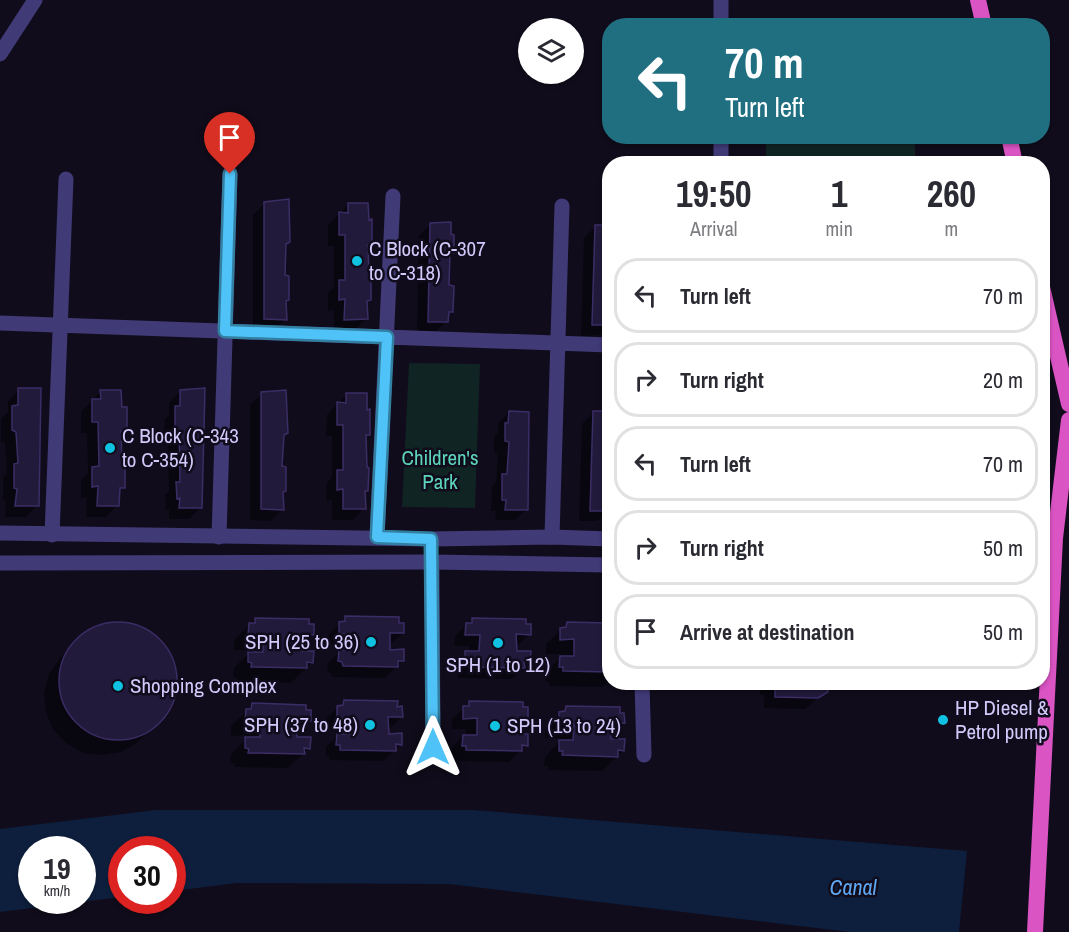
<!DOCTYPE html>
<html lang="en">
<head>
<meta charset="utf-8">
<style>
  :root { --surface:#fff; --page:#f7f7f7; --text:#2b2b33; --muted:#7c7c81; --line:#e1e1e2 }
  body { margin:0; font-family:"Archivo Narrow",sans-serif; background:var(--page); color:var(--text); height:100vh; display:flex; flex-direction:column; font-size:22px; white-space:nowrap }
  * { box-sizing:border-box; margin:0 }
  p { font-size:20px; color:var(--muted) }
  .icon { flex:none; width:33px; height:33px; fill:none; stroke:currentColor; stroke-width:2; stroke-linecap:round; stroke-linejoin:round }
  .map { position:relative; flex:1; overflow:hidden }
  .drawer { position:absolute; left:602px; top:156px; width:448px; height:534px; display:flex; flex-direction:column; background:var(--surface); border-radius:24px; box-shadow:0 2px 4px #0004 }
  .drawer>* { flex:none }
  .top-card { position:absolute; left:602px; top:18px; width:448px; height:126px; border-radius:24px; box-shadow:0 2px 4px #0004; background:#1f6f81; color:#fff; overflow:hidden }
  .controls { position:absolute; left:518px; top:18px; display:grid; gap:12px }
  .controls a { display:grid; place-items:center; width:66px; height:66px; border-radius:50%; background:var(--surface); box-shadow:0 2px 4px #0004; font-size:30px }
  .speed { position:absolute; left:18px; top:836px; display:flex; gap:12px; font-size:30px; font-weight:700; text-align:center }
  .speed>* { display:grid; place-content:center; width:78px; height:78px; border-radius:50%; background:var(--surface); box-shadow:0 2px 4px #0004; line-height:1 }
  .speed small { font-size:15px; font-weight:400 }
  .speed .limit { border:9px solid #d22; background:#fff; color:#111 }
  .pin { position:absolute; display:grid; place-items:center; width:51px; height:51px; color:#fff; margin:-62px -26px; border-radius:50% 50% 50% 0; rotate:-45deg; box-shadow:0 0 6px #0007 }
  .pin .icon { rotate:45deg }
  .me { position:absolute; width:66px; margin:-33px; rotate:0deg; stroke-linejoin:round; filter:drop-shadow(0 0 4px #0008) }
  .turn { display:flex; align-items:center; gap:21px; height:126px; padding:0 24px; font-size:27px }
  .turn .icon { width:78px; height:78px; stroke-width:2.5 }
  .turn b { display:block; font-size:42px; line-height:51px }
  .eta { display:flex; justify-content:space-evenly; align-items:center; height:102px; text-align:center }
  .eta b { font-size:36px; font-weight:800; line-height:42px }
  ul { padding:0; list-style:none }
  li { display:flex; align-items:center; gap:18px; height:75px; margin:0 12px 9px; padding:0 12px; border:3px solid var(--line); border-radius:24px }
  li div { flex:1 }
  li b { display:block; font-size:22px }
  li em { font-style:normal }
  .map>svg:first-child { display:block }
  .green { fill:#102424 }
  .water { fill:#0e1f3d; fill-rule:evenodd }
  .shadow { fill:#0007 }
  .building { fill:#221a3b; stroke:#3b2d65; stroke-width:1.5 }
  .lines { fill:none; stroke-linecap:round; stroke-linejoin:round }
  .minor { stroke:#403a77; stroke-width:15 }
  .tertiary { stroke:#403a77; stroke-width:15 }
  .trunk { stroke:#da54c4; stroke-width:16 }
  .route-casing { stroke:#337fa1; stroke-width:15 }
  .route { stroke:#4fc3f7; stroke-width:10 }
  .poi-dot { fill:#10c2e1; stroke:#100c1b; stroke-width:2 }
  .labels { text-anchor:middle; stroke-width:5; stroke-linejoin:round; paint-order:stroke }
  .poi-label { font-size:21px; fill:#d2cafb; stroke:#100c1b; text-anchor:start }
  .park-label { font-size:21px; fill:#5dd5bc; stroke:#100c1b }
  .water-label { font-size:22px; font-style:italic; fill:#60a8f4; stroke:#100c1b }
</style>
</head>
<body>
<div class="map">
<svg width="1069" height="932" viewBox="0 0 1069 932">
  <rect width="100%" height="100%" fill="#100c1b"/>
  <path class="green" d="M766,137L915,139V163H766Z
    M409,363L480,364L475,508L402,507Z"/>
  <path class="water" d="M156,810H473L967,851L959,932H850L449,884L237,883L173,891L172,849H122L121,897L0,912V829ZM32,849H82V900H32Z"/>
  <path class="shadow" d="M265,203L289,242L285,246L283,276L288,300L285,303V319L274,330L253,329V215Z
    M348,205L371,244L367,248L369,300L366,303V318L355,330H334V310L328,311V293L334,287V246H328V225Z
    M431,224L453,252L448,257V287L452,311L447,316V321L435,332L417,333L419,236Z
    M595,227H609V326L599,335L581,336L584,238Z
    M19,390L37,505L26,517H5L6,501L3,499V477L7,473L5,443L1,442V419L8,412V401Z
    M101,391L125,430L120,436L124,487L118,493L117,505L106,517H86L87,497L81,498V480L88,473L87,433H81V412Z
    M180,391L201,507L189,519H169V509L166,510L165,495L169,491L168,442H164L165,419L169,415V403Z
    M262,394L282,437L280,467L285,490L282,493V509L271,521L250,520V405Z
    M346,395L369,434L365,438L367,490L364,493V508L353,520H332V500L326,501L327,483L332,477V436H326L327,415Z
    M509,412L527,509L515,520H495L496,511H491L492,487L496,482L498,453L494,452V436L498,433V424Z
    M593,413H609V510L597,521H579L582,424Z
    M346,618L398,624L403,633L391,644H389V651L402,661L385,678L332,677L331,673L327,672L328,663L339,652H342V645H328V635Z
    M255,619L313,634L298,649V653L312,662L291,683L237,682V678L233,677L234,668L248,654V650H234V640Z
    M472,619L529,634L518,646L515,645V653L529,662L512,679L458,678V674L454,673V664L466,653H469V646H454L455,636Z
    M128,624L145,630L160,642L171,658L176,676L174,695L166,713L137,743L121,752L102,755L83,753L66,743L53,729L46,712L44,693L49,674L60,658L91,631L109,625Z
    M567,624H609V681L602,687L549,686V682H545V673L560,658V654H546V644Z
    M761,682H826V691L805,709L764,708V695H760Z
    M344,702L396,708L401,717L390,728H387V735L401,744L383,761L329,760L330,756H326V747L338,735H340V728L326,729V719Z
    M470,702L521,709L527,717L515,728H513V736L526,745L509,762L455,761V757H451L452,748L463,736H466V729H452V719Z
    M253,705L309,720L295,734V738L309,748L288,768L234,767V764L230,763L231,754L245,740V735L231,736V726Z
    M566,708L623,723L609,737V741L623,751L602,771L548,770V766H544L545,757L559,742V738H545V729Z"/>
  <path class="building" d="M289,199L290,242L286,244L285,275L289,276V300L286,301L287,320L264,319V202Z
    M348,203H368L369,220L372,219V245H368L369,278H371V300L367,301L368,319L344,320L345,299L339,300V280H345V235H339V212L348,213Z
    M451,222V234L454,235V253H450L449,285L454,286L453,312H449L448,322H428L430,223Z
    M595,225H609V325H592Z
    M18,388H41L39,506H15L17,489L14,488V464L18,463L16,432L12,430V406L18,405Z
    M205,388L202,508H179L180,498L177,499L176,482H180L179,431H175V406H180V390Z
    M100,390H121L122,407H127V431H121L122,464H125V488H120L119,506H97L98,486L92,487V467L99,466L98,422H92V399H101Z
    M286,390L288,433L284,435L282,466L286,467V491L283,492L284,510L261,509V392Z
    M346,393H367V410L370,409V435H366L367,467L369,468L368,491H365L366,509H343V489L337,490V470H343V425H337V402L346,403Z
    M509,411L529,412L528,510H505L506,500H502V474H507L509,442L505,441V423H508Z
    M593,411H609V511H590Z
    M345,616L399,617V623H404V633H390V650L404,649V661H398V667L343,666L342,662L338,661L339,650H353V634H339V622L345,621Z
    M255,618L309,619V624H314V635L299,634L300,651H314L313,663L307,662V668L251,667L252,663L248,662V652H263V635H248L249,623H255Z
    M472,618L526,619V624H531V635L516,634L517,651H531L530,663L524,662L525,668L468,667L469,663L465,662V651H479L480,635H465L466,623H472Z
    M567,622L609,623V672L563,671V667H559L560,656H574V639L560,640V628L566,627Z
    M59 681a59 59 0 1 1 118 0a59 59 0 1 1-118 0Z
    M771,682H827L828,692L818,698L775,697V684Z
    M344,700L398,701L397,707L402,706L403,717H388L389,734L402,733V745L396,744V751L340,750V745H336L337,734H351V717L337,718V706L343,705Z
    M469,701L523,702V707H528V718H514V734H528V746L522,745V751L466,750V746H462L463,735H477V718L463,719V706H469Z
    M252,703L306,705V710H311V721L296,720L297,737H311L310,749L304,748L305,754L248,753L249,749L245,748V737H260V721H245L246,709H251Z
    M566,706L620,707V713H624L625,723H610L611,739H625L624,751L618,750V757L562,755L563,751H559V740H573L574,723L559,724V712L565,711Z"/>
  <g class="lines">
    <path class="minor" d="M721,26V0
      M0,54L35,0
      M721,164V136
      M0,323L609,345
      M52,535L66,179
      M219,537L230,174
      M377,537L393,196
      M552,537L562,206
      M432,562L433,747
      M642,682L644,755"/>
    <path class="tertiary" d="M0,533L431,539L552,537L609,539
      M1042,538H1055
      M0,563L432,562L609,565"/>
    <path class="trunk" d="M978,0L984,26
      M1009,136L1015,164
      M1042,287L1069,404
      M1035,932L1055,538L1069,420"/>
  </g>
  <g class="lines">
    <g class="route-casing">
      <path id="route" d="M230,174L225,331L387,337L377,537L431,539L433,747"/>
    </g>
    <use href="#route" class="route"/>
  </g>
  <g class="poi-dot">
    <circle cx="357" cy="261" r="6"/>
    <circle cx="110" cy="448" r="6"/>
    <circle cx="371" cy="642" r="6"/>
    <circle cx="498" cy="643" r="6"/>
    <circle cx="118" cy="686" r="6"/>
    <circle cx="943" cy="720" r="6"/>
    <circle cx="370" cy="725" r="6"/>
    <circle cx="495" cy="726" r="6"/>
  </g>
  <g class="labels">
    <g class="poi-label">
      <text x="369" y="256">C Block (C-307<tspan x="369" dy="24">to C-318)</tspan></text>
      <text x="122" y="443">C Block (C-343<tspan x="122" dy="24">to C-354)</tspan></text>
      <text x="359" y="649" text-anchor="end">SPH (25 to 36)</text>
      <text x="498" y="672" text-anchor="middle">SPH (1 to 12)</text>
      <text x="130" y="693">Shopping Complex</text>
      <text x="955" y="715">HP Diesel &amp;<tspan x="955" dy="24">Petrol pump</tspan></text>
      <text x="358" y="732" text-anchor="end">SPH (37 to 48)</text>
      <text x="507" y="733">SPH (13 to 24)</text>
    </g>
    <g class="park-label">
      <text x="440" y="465">Children's<tspan x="440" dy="24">Park</tspan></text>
    </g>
    <g class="water-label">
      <text x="853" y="895">Canal</text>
    </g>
  </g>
</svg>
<div class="controls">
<a><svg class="icon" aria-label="layers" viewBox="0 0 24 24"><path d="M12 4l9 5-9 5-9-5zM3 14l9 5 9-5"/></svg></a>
</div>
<div class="speed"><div>19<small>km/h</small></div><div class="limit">30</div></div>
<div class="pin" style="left:230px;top:174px;background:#d93025"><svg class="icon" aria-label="arrive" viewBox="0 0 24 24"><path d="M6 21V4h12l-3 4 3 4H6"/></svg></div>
<svg class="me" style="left:433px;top:747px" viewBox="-20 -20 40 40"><path d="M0-17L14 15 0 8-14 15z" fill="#4fc3f7" stroke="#fff" stroke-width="4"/></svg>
<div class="top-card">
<div class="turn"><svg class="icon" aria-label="left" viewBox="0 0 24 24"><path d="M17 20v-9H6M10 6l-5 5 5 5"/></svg><div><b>70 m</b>Turn left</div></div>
</div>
<section class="drawer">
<div class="eta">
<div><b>19:50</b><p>Arrival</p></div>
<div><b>1</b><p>min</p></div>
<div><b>260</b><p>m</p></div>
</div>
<ul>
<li><svg class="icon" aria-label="left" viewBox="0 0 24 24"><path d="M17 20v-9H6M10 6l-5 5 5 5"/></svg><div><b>Turn left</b></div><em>70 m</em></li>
<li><svg class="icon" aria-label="right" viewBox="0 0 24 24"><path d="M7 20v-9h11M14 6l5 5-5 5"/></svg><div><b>Turn right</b></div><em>20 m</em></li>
<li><svg class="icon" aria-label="left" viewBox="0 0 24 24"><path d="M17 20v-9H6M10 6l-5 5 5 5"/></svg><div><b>Turn left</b></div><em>70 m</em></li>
<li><svg class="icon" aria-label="right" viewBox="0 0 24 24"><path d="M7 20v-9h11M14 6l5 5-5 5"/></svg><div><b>Turn right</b></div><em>50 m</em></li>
<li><svg class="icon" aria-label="arrive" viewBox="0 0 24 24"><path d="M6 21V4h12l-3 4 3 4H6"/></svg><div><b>Arrive at destination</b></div><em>50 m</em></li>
</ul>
</section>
</div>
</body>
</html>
